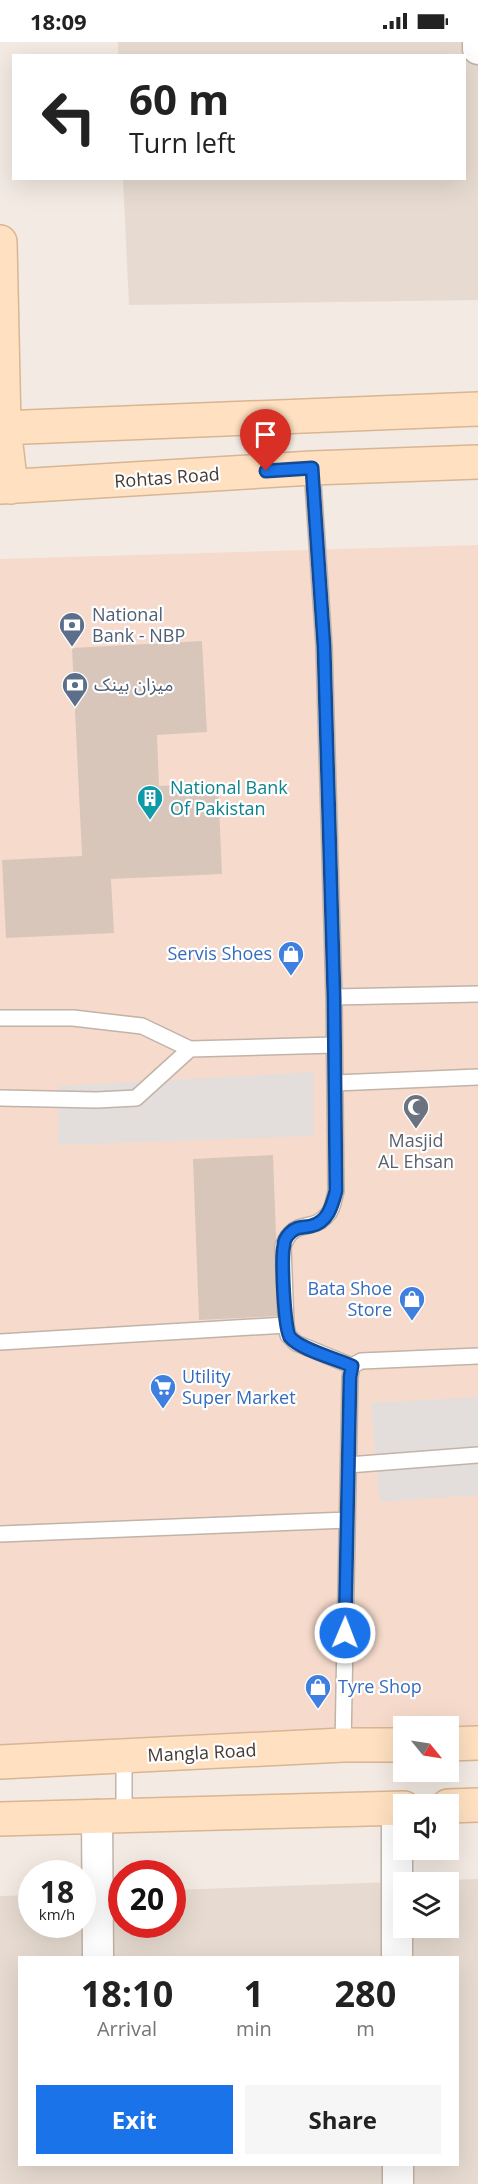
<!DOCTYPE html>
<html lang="en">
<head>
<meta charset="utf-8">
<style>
  :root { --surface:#fff; --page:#f6f6f6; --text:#222; --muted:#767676; --accent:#1a73e8 }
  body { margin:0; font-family:"Open Sans","Noto Sans Arabic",sans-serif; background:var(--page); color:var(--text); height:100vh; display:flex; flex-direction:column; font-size:22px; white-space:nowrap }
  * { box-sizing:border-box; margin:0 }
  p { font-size:20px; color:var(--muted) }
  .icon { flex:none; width:33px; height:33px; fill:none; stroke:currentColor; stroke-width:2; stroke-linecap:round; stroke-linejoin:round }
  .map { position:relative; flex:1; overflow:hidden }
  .details { position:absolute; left:18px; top:1914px; width:441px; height:210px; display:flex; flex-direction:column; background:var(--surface); border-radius:0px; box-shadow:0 6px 24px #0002 }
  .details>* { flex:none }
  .guide { position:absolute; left:12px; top:12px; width:454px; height:126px; border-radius:0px; box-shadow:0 6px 24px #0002; background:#fff; color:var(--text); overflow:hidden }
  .needle { width:39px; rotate:120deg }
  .controls { position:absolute; left:393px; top:1674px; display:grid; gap:12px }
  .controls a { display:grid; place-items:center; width:66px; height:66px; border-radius:0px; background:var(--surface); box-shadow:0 6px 24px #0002; font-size:30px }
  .speed { position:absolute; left:18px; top:1818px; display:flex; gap:12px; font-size:30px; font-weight:700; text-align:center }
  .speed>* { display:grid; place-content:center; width:78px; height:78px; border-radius:50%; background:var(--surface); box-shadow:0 6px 24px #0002; line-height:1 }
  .speed small { font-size:15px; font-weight:400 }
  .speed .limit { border:9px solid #d22; background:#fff; color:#111 }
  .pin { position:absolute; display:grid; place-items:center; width:51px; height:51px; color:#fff; margin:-62px -26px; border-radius:50% 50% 50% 0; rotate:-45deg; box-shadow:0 0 6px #0007 }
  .pin .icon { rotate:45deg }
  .me { position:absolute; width:66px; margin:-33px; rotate:1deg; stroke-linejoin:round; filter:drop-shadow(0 0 4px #0008) }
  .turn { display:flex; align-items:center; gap:21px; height:126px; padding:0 18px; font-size:27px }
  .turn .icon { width:78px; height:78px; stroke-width:2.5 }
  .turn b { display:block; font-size:42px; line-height:51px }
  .eta { display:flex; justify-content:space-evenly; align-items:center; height:102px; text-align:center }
  .eta b { font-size:36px; font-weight:700; line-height:42px }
  .action { display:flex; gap:12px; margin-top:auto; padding:12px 18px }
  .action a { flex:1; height:69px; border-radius:0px; background:var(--accent); color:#fff; font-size:24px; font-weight:700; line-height:69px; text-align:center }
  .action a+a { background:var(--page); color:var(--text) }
  .status { display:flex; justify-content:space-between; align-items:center; height:42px; padding:0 30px; background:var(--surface); direction:ltr }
  .status svg { height:16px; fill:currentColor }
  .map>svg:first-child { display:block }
  .residential { fill:#e7dbd1; fill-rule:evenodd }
  .commercial { fill:#f6dbcc }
  .parking { fill:#e3dedc }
  .building { fill:#d8c6bb }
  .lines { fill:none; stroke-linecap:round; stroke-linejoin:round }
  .lane-casing { stroke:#c1b3a8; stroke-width:18 }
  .street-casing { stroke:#c1b3a8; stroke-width:33 }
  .secondary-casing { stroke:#d9b592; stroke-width:36 }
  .lane { stroke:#fff; stroke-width:15 }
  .street { stroke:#fff; stroke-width:30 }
  .secondary { stroke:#ffe1c1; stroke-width:33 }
  .route-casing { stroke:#114b97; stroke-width:15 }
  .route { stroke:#1a73e8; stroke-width:10 }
  .labels { text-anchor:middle; stroke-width:4.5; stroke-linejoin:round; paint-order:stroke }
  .street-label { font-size:18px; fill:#453a33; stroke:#fff }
  .service-label { font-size:18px; fill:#4e5e75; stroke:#fff; text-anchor:start }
  .culture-label { font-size:18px; fill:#0d838f; stroke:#fff; text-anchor:start }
  .shop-label { font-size:18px; fill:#366cbe; stroke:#fff; text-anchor:end }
  .worship-label { font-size:18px; fill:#5b616d; stroke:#fff }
</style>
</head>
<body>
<div class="status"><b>18:09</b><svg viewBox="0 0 49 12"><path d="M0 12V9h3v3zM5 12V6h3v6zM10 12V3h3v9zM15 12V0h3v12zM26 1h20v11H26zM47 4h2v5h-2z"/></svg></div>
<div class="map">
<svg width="478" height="2142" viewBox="0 0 478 2142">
  <rect width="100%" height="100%" fill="#f3eae3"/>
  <path class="residential" d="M118,0H478V258L129,263L123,137L465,136V14H118Z
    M478,1837V2142H0V1854L31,1853L32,1882H82L83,1851L121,1850L122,1882H172L173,1848ZM404,1840H448V1886H404ZM20,1916H458V2122H20Z"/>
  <path class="commercial" d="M478,503V1696L449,1697L448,1684H404L403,1699L0,1714V517Z"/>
  <path class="parking" d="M314,1030V1094L58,1103L59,1044Z
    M478,1355V1453L380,1460L371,1361Z"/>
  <path class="building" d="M202,599L207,690L157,693L159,744L218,741L222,832L111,837L114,891L6,896L2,818L82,814L72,606Z
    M273,1113L279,1274L199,1278L193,1117Z"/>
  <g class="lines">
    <g class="lane-casing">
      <path id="lane" d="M312,426L324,604L334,955L336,1149C334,1156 333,1167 328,1172C312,1192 295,1174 283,1204L286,1283L288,1293L296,1301L352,1324L361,1319L478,1314
        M334,955L478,952
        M0,976H73L142,984L190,1007L334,1003
        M335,1041L478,1035
        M0,1056L97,1058L136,1056L190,1007
        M0,1300L286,1283
        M348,1423L478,1413
        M0,1492L347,1478
        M343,1703L350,1335L352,1324
        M124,1774V1715"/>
    </g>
    <g class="street-casing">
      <path id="street" d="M478,0V7
        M397,1767V1916
        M97,1773L98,1916
        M398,2122V2142"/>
    </g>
    <g class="secondary-casing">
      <path id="secondary" d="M0,200L4,386L11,445
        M0,386L478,367
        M0,445L312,426L478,420
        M448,1702L478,1701
        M0,1720L343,1703H404
        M448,1764L478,1763
        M0,1777L404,1766"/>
    </g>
    <use href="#lane" class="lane"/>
    <use href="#street" class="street"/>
    <use href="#secondary" class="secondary"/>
  </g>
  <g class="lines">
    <g class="route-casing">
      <path id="route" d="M266,429L312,426L324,604L334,955L336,1149C332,1164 328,1180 311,1184C302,1186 297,1184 290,1191C287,1194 284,1199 284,1203C281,1214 284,1288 290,1295C299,1307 337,1317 352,1324L350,1335L345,1591"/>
    </g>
    <use href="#route" class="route"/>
  </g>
  <defs>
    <g id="bank-pin" transform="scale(1.35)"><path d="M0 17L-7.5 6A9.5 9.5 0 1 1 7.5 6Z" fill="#5c6f8a" stroke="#fff"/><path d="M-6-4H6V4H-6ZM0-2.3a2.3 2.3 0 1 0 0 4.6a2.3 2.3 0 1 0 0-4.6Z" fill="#fff"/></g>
    <g id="building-pin" transform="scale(1.35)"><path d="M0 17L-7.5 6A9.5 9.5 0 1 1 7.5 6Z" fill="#0f9aa8" stroke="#fff"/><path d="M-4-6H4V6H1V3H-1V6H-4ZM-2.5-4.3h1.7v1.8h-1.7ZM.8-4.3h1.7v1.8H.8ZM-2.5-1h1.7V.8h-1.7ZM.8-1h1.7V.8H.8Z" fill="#fff"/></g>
    <g id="shop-pin" transform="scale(1.35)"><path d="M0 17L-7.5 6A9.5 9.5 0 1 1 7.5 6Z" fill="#3f7fe0" stroke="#fff"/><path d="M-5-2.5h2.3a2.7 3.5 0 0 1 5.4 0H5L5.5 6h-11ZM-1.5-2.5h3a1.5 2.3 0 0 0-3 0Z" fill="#fff"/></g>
    <g id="mosque-pin" transform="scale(1.35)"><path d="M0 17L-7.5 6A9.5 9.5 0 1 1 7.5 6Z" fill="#6b7280" stroke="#fff"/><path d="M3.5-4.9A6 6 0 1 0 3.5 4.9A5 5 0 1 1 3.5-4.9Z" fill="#fff"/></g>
    <g id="supermarket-pin" transform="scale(1.35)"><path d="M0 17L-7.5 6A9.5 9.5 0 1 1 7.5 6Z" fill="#3f7fe0" stroke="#fff"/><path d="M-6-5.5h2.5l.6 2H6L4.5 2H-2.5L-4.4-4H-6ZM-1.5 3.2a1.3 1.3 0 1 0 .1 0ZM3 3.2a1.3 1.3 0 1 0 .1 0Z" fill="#fff"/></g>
  </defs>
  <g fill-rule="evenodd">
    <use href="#bank-pin" x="72" y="583"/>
    <use href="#bank-pin" x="75" y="643"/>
    <use href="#building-pin" x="150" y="756"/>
    <use href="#shop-pin" x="291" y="912"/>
    <use href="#mosque-pin" x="416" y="1065"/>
    <use href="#shop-pin" x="412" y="1257"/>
    <use href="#supermarket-pin" x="163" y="1345"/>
    <use href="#shop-pin" x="318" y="1645"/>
  </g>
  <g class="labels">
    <g class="street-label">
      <text transform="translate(167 436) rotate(-4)" y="6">Rohtas Road</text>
      <text transform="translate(202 1711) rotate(-3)" y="6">Mangla Road</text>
    </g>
    <g class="service-label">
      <text x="92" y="579">National<tspan x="92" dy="21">Bank - NBP</tspan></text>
      <text x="94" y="649">میزان بینک</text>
    </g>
    <g class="culture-label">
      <text x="170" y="752">National Bank<tspan x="170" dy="21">Of Pakistan</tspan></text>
    </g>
    <g class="shop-label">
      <text x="272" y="918">Servis Shoes</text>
      <text x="392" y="1253">Bata Shoe<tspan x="392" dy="21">Store</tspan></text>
      <text x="182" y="1341" text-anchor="start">Utility<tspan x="182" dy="21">Super Market</tspan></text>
      <text x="338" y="1651" text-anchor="start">Tyre Shop</text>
    </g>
    <g class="worship-label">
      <text x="416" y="1105">Masjid<tspan x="416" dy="21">AL Ehsan</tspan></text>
    </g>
  </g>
</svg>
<div class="controls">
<a><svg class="needle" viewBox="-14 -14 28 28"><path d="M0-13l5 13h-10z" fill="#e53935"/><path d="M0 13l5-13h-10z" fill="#767676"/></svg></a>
<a><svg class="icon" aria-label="sound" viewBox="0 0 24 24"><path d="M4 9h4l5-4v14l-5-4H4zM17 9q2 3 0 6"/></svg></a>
<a><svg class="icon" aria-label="layers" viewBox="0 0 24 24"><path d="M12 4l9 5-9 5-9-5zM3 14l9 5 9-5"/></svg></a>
</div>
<div class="speed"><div>18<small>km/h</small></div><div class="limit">20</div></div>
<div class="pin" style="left:266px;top:429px;background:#d93025"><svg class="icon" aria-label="arrive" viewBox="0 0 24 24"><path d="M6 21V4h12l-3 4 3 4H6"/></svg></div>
<svg class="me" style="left:345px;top:1591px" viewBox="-20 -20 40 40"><circle r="17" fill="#1a73e8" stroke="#fff" stroke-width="3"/><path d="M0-11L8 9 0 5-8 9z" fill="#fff"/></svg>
<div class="guide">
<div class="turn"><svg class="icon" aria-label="left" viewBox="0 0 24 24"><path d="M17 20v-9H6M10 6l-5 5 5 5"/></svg><div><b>60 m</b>Turn left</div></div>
</div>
<section class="details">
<div class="eta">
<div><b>18:10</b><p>Arrival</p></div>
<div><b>1</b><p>min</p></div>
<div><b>280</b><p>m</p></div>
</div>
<div class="action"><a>Exit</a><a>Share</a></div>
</section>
</div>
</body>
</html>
